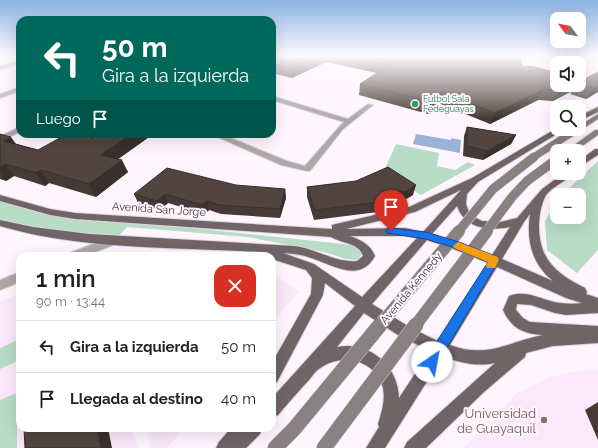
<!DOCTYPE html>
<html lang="es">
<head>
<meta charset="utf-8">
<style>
  :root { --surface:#fff; --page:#f6f6f6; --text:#202124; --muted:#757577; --line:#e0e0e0 }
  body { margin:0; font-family:Raleway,sans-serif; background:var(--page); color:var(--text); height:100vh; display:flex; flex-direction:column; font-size:15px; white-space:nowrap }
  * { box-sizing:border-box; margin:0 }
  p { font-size:13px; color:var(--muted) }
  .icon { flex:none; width:22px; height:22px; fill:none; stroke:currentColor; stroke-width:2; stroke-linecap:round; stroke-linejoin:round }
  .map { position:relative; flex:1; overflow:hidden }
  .panel { position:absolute; left:16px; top:252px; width:260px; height:180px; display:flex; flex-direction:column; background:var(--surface); border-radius:12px; box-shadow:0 4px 16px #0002 }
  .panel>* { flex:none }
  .top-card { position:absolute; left:16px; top:16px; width:260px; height:122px; border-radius:12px; box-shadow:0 4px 16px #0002; background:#00695c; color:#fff; overflow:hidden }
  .needle { width:26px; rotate:302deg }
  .fabs { position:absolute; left:550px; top:12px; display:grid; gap:8px }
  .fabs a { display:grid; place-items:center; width:36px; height:36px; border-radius:8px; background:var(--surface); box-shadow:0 4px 16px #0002; font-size:20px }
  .pin { position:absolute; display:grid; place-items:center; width:34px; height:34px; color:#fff; margin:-41px -17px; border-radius:50% 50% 50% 0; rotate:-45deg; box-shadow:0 0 4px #0007 }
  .pin .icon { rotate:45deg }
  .me { position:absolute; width:44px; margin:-22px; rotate:33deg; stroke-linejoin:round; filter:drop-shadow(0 0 3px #0008) }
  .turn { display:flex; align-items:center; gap:14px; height:84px; padding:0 20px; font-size:18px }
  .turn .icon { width:52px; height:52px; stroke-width:2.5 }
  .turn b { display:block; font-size:28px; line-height:34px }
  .then { display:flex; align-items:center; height:38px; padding:0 20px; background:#0003; gap:8px; font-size:15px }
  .round { display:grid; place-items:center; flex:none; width:42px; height:42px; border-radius:12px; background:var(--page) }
  .head { display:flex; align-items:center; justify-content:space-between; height:68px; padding:0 20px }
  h1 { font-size:24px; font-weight:600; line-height:30px }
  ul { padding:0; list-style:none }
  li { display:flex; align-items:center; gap:12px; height:52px; padding:0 20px; border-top:1px solid var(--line) }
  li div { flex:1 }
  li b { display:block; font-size:15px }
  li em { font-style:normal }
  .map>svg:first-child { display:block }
  .built { fill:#fbe9fb }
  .green { fill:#b8dcc6 }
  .water { fill:#9bb1d6 }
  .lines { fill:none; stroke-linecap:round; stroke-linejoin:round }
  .minor-casing { stroke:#dcd3dc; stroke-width:2 }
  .secondary-casing { stroke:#dcd3dc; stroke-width:2 }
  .primary-casing { stroke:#dcd3dc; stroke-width:2 }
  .minor { fill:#afa7a8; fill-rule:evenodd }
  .secondary { fill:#8b8081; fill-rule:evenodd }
  .primary { fill:#716466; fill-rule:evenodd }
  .secondary-bridge-far3-casing { stroke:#dcd3dc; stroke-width:8; stroke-linecap:butt }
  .secondary-bridge-far2-casing { stroke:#dcd3dc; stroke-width:10; stroke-linecap:butt }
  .secondary-bridge-far1-casing { stroke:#dcd3dc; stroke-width:13; stroke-linecap:butt }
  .secondary-bridge-casing { stroke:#dcd3dc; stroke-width:16; stroke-linecap:butt }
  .secondary-bridge-far3 { stroke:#8b8081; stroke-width:7 }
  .secondary-bridge-far2 { stroke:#8b8081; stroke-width:9 }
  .secondary-bridge-far1 { stroke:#8b8081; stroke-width:12 }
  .secondary-bridge { stroke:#8b8081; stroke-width:15 }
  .wall { fill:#473a36 }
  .shaded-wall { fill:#39302c }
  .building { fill:#52443f; stroke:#39302c }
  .route { fill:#1a73e8; stroke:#114b97 }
  .slow { fill:#f59e0b }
  .leisure-dot { fill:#2e9e5b; stroke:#fff5ff; stroke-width:1.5 }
  .education-dot { fill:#8d6e63; stroke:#fff5ff; stroke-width:1.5 }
  .labels { text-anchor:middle; stroke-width:4; stroke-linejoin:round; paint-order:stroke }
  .far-leisure-label { font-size:9px; fill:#27864d; stroke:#fff5ff; text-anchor:start }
  .street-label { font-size:11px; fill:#3c383c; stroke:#fff5ff }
  .near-education-label { font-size:13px; fill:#785e54; stroke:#fff5ff; text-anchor:end }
</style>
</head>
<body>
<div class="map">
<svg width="598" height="448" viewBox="0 0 598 448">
  <rect width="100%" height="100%" fill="#fff5ff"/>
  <path class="built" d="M272,273L299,291L272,323Z
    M20,293V428H132L138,448H0V302Z
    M598,370V448H463L517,393L550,377L578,371Z
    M146,428H184L167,448H151Z"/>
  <path class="green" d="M396,144L439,153L437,166L455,170L468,162L475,165L421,195L383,173Z
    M598,161V250L577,273L547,250L545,221L557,201V217H579V195H562Z
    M0,198L28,206L99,218L353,245L358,247L362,251V254L358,260L346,259L324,252L247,237L127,227L115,240L0,223Z
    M20,339V360L0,369V348Z
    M17,393V448H0V400Z"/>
  <path class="water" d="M416,134L451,140V138L461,140L460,153L413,144Z"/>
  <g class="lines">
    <g class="minor-casing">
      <path id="minor" d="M20,61V64L0,70V66Z
        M20,87V91L0,98V94Z
        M272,96L348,119L368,104L373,105L343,129L310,171H307L281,165L211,134H221L287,161L305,166L339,127L344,122L272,100Z
        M20,127V132L0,141V136Z
        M115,236L119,237L120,240L119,243L85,256H67L69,253Z
        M20,272V282L0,290V280Z"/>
    </g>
    <g class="secondary-casing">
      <path id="secondary" d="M598,114V119L581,130H577L575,129H579V126Z
        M595,130H598V135L575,151H566Z"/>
    </g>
    <g class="primary-casing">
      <path id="primary" d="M598,107V112L579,121V116Z
        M557,128L565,129L478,182L467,194L466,204L469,212L474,217L482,221L500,222L517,218L542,189L564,173H573C566,182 550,187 545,197C541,205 539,217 539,226C539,260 557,274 585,288L587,292L586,294L598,298V313L566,315L555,313L531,305L517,304L516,310L523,318L530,322L598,326V343L553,346L526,353L525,357L484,392L426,448H404L407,442L495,363C477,367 460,363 443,356L385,448H366L379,427L378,424C382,411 387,395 381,382C370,357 338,354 319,369C315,371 312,377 309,380C298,392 288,403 278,415L272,417V398L355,306L325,283L323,295L277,382L272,384V363L311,294L312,278L306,270L272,259V256H262L261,252C177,247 80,250 0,226V220L33,227L89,234L294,246C315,248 335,263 357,261L363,256C360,243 340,243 331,237L75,219L50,215L0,201V195L50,209L75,213L332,229V225L336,224L409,207L472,178ZM461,190L423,232L405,228L346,229L415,212ZM457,206C465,229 489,231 510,227L492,255L432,234ZM530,214C526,241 532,264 553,281L502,259L524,222ZM350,236H405L417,238L362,297L314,264L283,253C291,254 300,254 308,257C330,263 359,285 375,256C371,245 361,240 350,236ZM427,240L451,248L488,263L437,341L408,326L372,304ZM497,267L566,298L582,303C573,304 564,304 554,302C538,298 525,290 509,296L503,310C511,328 523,334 543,335C507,342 489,359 450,345ZM364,313L398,335L430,351L399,398C398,365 369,341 337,347Z
        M595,149H598V155L579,167V161Z
        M231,428H262L260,434L246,448H216L219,442Z"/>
    </g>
    <use href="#minor" class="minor"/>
    <use href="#secondary" class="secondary"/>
    <use href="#primary" class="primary"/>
    <g class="secondary-bridge-far3-casing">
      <path id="secondary-bridge-far3" d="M532,158L573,132"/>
    </g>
    <g class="secondary-bridge-far2-casing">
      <path id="secondary-bridge-far2" d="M458,232L493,189L534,157
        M486,232L512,197L527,181L557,159"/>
    </g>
    <g class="secondary-bridge-far1-casing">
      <path id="secondary-bridge-far1" d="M379,326L459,231
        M415,326L487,231"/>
    </g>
    <g class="secondary-bridge-casing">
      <path id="secondary-bridge" d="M275,448L294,429L380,325
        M324,448L416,325"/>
    </g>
    <use href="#secondary-bridge-far3" class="secondary-bridge-far3"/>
    <use href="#secondary-bridge-far2" class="secondary-bridge-far2"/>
    <use href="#secondary-bridge-far1" class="secondary-bridge-far1"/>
    <use href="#secondary-bridge" class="secondary-bridge"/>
  </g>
  <path class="wall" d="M272,56H521L522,66L557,85H579V82L598,72V92L586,99L570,94L572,91L553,101L538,100L490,124L438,103L428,114L359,95L360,84L377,73L326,62L292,78L272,73Z
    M467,127L516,135L511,144L483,160L463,156L464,136Z
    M0,134L16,144L38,150L96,139L149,137L118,159L128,172L96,197L49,183L45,186L14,176L6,181L0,179Z
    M388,167L413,195L401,202L399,201L378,212L314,220L307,197V187L356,181Z
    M285,189L286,198L280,218L221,214L209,210L205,214L168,203L160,210L138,203L134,194Z
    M598,402V440L585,410Z"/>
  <path class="shaded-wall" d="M317,56H327L326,62L292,78V68Z
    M568,85H575L572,91L553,101L559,90Z
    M598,85V92L586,99L593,88Z
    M544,89L538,100L490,124L495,113Z
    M442,92L438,103L428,114L431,102Z
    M132,134H148L149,137L107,167L101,155Z
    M516,135L511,144L483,160L487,151Z
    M11,137L19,148L4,141Z
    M122,160L128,172L96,197L89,184Z
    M5,164L14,176L6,181L0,173V167Z
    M41,170L49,183L45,186L36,173Z
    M416,185L413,195L401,202L404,192Z
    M285,189L286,198L280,218V209Z
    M401,191L399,201L378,212L380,202Z
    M165,194L168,203L160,210L157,201Z
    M207,201L209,210L205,214L202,205Z
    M97,428H108L112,448H101Z"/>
  <path class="building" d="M272,56H317L292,68L272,63Z
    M349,56H521L522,66L535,67L557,73V85H568L559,90L544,89L495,113L442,92L431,102L360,84L389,65Z
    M598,72V85L593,88L579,84V82Z
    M467,127L516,135L487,151L467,146Z
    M0,134L11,137L4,141L38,150L67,134H77L96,139L104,134H132L101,155L122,160L89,184L41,170L36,173L5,164L0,167Z
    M388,167L416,185L404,192L401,191L380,202L315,210L307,187L356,181Z
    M167,168L236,185L285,189L280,209L219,205L207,201L202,205L165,194L157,201L134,194Z
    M24,428H97L101,448H25Z"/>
  <linearGradient id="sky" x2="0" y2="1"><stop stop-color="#89b3e1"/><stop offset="0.47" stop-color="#fffaff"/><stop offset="1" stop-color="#fffaff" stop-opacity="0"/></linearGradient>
  <rect width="598" height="119" fill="url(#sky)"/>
  <path class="route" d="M387,228H391L426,232L459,242L498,257L499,260L436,366L432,368L427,366L425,362L427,357L488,262L452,247L426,239L387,233L386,231Z"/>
  <path class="slow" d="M458,242L498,257L499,260L495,268H487L486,265L488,262L454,248L453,246Z"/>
  <circle class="leisure-dot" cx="415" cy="104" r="4"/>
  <circle class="education-dot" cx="544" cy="420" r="4"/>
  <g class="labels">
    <g class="far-leisure-label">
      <text x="423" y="102">Futbol Sala<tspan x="423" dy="10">Fedeguayas</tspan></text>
    </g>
    <g class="street-label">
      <text transform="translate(159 209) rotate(4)" y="4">Avenida San Jorge</text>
      <text transform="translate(411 288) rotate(-50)" y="4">Avenida Kennedy</text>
    </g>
    <g class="near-education-label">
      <text x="536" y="418">Universidad<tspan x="536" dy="15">de Guayaquil</tspan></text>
    </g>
  </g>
</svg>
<div class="fabs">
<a><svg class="needle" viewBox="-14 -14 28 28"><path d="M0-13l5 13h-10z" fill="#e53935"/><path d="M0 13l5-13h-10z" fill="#757577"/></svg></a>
<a><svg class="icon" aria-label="sound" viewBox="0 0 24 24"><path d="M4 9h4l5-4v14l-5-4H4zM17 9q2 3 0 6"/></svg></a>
<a><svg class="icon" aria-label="search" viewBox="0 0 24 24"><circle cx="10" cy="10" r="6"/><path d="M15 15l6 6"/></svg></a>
<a>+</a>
<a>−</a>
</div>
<div class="pin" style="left:391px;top:231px;background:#d93025"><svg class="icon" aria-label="arrive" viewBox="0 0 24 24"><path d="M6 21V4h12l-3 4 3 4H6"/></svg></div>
<svg class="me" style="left:432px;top:362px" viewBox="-20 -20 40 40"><circle r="19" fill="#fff"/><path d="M0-13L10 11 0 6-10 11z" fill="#1a73e8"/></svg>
<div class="top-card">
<div class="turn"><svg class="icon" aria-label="left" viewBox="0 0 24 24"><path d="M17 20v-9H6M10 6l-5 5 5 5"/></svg><div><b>50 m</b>Gira a la izquierda</div></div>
<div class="then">Luego<svg class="icon" aria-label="arrive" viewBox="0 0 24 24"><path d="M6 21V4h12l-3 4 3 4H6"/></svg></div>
</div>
<section class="panel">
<div class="head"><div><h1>1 min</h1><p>90 m · 13:44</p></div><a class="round" style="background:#d93025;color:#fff"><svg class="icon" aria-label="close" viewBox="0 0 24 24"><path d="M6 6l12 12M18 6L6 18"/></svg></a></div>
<ul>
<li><svg class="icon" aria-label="left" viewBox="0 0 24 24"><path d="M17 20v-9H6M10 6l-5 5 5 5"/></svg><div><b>Gira a la izquierda</b></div><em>50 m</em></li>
<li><svg class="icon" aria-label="arrive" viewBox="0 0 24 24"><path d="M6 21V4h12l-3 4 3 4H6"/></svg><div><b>Llegada al destino</b></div><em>40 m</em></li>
</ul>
</section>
</div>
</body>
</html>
